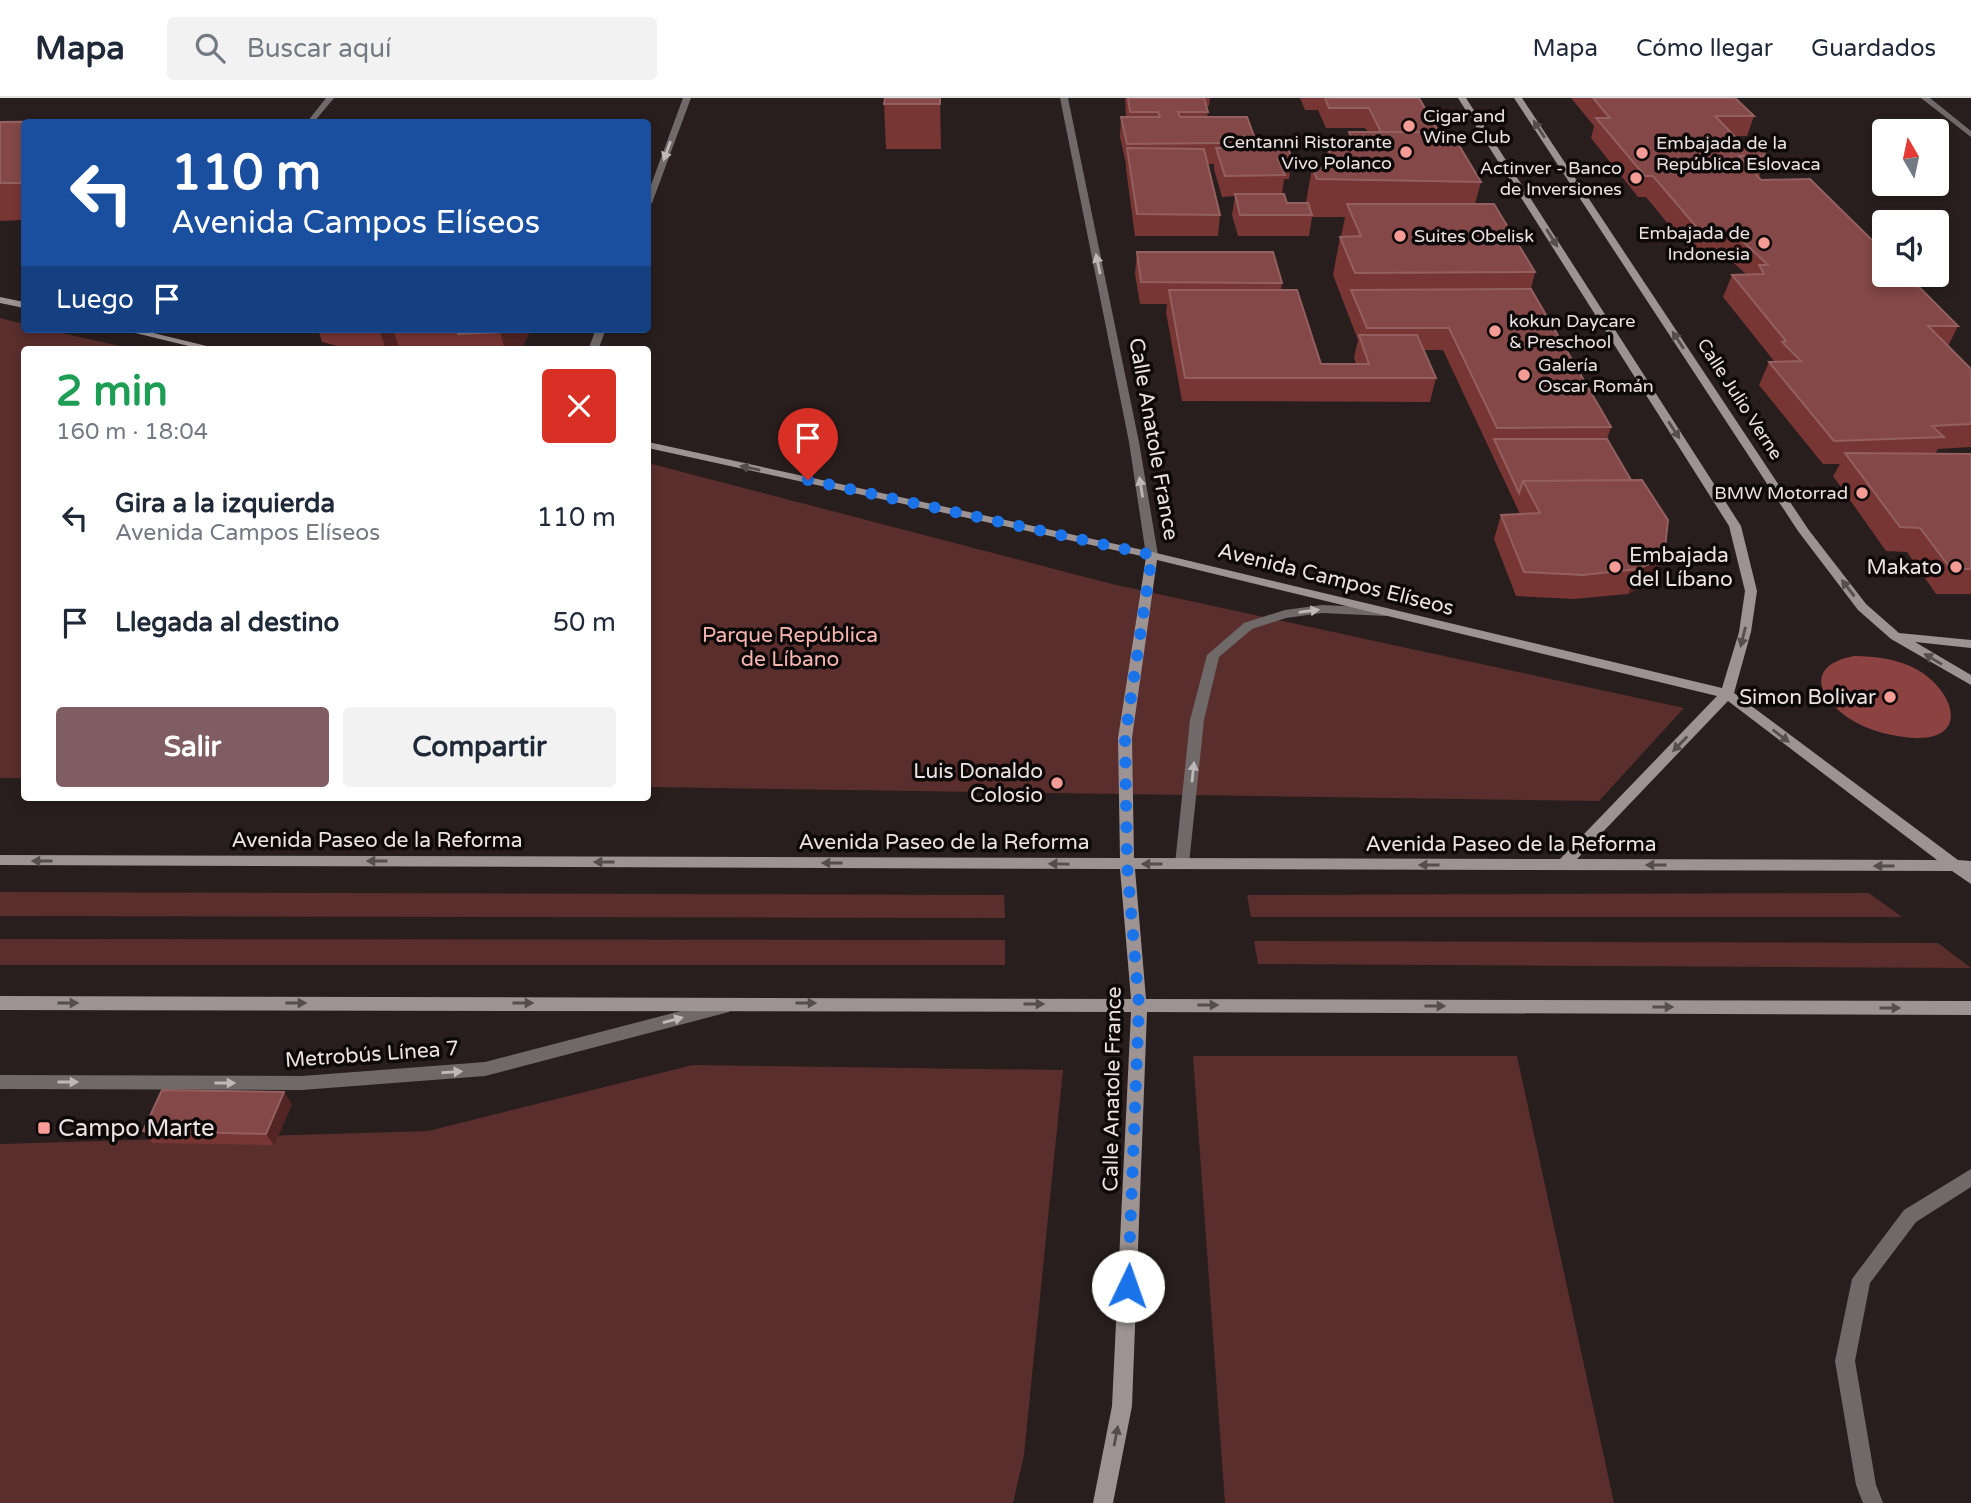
<!DOCTYPE html>
<html lang="es">
<head>
<meta charset="utf-8">
<style>
  :root { --surface:#fff; --page:#f2f2f3; --text:#1f2937; --muted:#747a83; --line:#e0e1e3; --accent:#7f5d62 }
  body { margin:0; font-family:"Varela Round",sans-serif; background:var(--page); color:var(--text); height:100vh; display:flex; flex-direction:column; font-size:26px; white-space:nowrap }
  * { box-sizing:border-box; margin:0 }
  p { font-size:23px; color:var(--muted) }
  .icon { flex:none; width:38px; height:38px; fill:none; stroke:currentColor; stroke-width:2; stroke-linecap:round; stroke-linejoin:round }
  .map { position:relative; flex:1; overflow:hidden }
  .sheet { position:absolute; left:21px; top:248px; width:630px; height:455px; display:flex; flex-direction:column; background:var(--surface); border-radius:7px; box-shadow:0 4px 10px #0003 }
  .sheet>* { flex:none }
  .banner { position:absolute; left:21px; top:21px; width:630px; height:214px; border-radius:7px; box-shadow:0 4px 10px #0003; background:#1a4fa0; color:#fff; overflow:hidden }
  .needle { width:46px; rotate:351deg }
  .controls { position:absolute; left:1872px; top:21px; display:grid; gap:14px }
  .controls a { display:grid; place-items:center; width:77px; height:77px; border-radius:7px; background:var(--surface); box-shadow:0 4px 10px #0003; font-size:35px }
  .pin { position:absolute; display:grid; place-items:center; width:60px; height:60px; color:#fff; margin:-72px -30px; border-radius:50% 50% 50% 0; rotate:-45deg; box-shadow:0 0 7px #0007 }
  .pin .icon { rotate:45deg }
  .me { position:absolute; width:77px; margin:-38px; rotate:3deg; stroke-linejoin:round; filter:drop-shadow(0 0 5px #0008) }
  .turn { display:flex; align-items:center; gap:24px; height:147px; padding:0 35px; font-size:32px }
  .turn .icon { width:91px; height:91px; stroke-width:2.5 }
  .turn b { display:block; font-size:49px; line-height:60px }
  .then { display:flex; align-items:center; height:66px; padding:0 35px; background:#0003; gap:14px; font-size:26px }
  .round { display:grid; place-items:center; flex:none; width:74px; height:74px; border-radius:7px; background:var(--page) }
  .head { display:flex; align-items:center; justify-content:space-between; height:119px; padding:0 35px }
  h1 { font-size:42px; font-weight:700; line-height:52px; color:#1e9e55 }
  .action { display:flex; gap:14px; margin-top:auto; padding:14px 35px }
  .action a { flex:1; height:80px; border-radius:7px; background:var(--accent); color:#fff; font-size:28px; font-weight:700; line-height:80px; text-align:center }
  .action a+a { background:var(--page); color:var(--text) }
  ul { padding:0; list-style:none }
  li { display:flex; align-items:center; gap:21px; height:105px; padding:0 35px }
  li div { flex:1 }
  li b { display:block; font-size:26px }
  li em { font-style:normal }
  header { display:flex; align-items:center; gap:42px; box-sizing:border-box; height:98px; padding:0 35px; background:var(--surface); border-bottom:2px solid var(--line) }
  header strong { font-size:33px }
  nav { display:flex; gap:38px; margin-inline-start:auto; font-size:24px }
  .search { width:490px; height:63px; background:var(--page); display:flex; align-items:center; gap:18px; box-sizing:border-box; padding:0 24px; border-radius:7px; color:var(--muted); font-size:26px }
  .map>svg:first-child { display:block }
  .green { fill:#592e2c }
  .water { fill:#8c4240 }
  .lines { fill:none; stroke-linecap:round; stroke-linejoin:round }
  .lane { fill:#6f6969; fill-rule:evenodd }
  .street { fill:#6f6969; fill-rule:evenodd }
  .secondary { fill:#9c9392; fill-rule:evenodd }
  .wall { fill:#773534 }
  .shaded-wall { fill:#522423 }
  .building { fill:#834847; stroke:#93605f; stroke-width:2 }
  .oneway { fill:#554e4e }
  .oneway2 { fill:#bfb8b8 }
  .route { stroke:#1a73e8; stroke-width:12; stroke-dasharray:0 21.6 }
  .poi-dot { fill:#f59c96; stroke:#0e0909; stroke-width:2.5 }
  .labels { text-anchor:middle; stroke-width:7; stroke-linejoin:round; paint-order:stroke }
  .far-poi-label { font-size:18px; fill:#eae3e3; stroke:#0e0909; text-anchor:start }
  .far-street-label { font-size:18px; fill:#eae3e3; stroke:#0e0909 }
  .street-label { font-size:21px; fill:#eae3e3; stroke:#0e0909 }
  .poi-label { font-size:21px; fill:#eae3e3; stroke:#0e0909; text-anchor:end }
  .park-label { font-size:21px; fill:#f7b5b0; stroke:#0e0909 }
  .near-poi-label { font-size:24px; fill:#eae3e3; stroke:#0e0909; text-anchor:start }
</style>
</head>
<body>
<header>
<strong>Mapa</strong>
<div class="search"><svg class="icon" aria-label="search" viewBox="0 0 24 24"><circle cx="10" cy="10" r="6"/><path d="M15 15l6 6"/></svg>Buscar aquí</div>
<nav><a>Mapa</a><a>Cómo llegar</a><a>Guardados</a></nav>
</header>
<div class="map">
<svg width="1971" height="1405" viewBox="0 0 1971 1405">
  <rect width="100%" height="100%" fill="#281e1d"/>
  <path class="green" d="M0,220L24,226V231H44L138,252H24V680H0Z
    M648,365L1112,486L1684,610L1599,703L648,689Z
    M0,794L1004,797L1005,820L0,818Z
    M1869,795L1902,819H1251L1247,797Z
    M0,841L1005,842V867H0Z
    M1254,843L1938,845L1971,870L1258,866Z
    M1193,958H1517L1614,1405H1225Z
    M693,967L1063,972L1024,1357L1013,1405H0V1046L428,1033Z"/>
  <path class="water" d="M1854,558C1875,558 1897,561 1916,571C1953,591 1971,641 1916,640C1894,639 1869,633 1850,621C1816,599 1806,567 1854,558Z"/>
  <g class="lines">
    <path class="lane" d="M1322,507L1386,510L1392,514L1386,518L1322,515L1286,520L1252,531L1219,559L1204,622L1189,766L1187,770H1177L1175,766L1190,622L1207,557L1244,525L1285,512Z
      M723,902L729,904L731,909L729,914L485,978L302,992L0,991V977L302,978L485,964Z
      M1971,1071V1089L1916,1124L1870,1185L1855,1263L1876,1387L1883,1405H1863L1856,1387L1835,1263L1852,1181L1904,1112Z"/>
    <path class="street" d="M326,0H334L314,24H307Z
      M683,0H691L652,105L648,107V95Z
      M1060,0H1068L1139,344L1158,457L1152,460L1146,457L1129,344Z
      M1921,0H1930L1971,33V39Z
      M596,231H606L598,252H588Z"/>
    <path class="secondary" d="M1458,0H1466L1741,428L1757,493L1751,534L1734,595L1958,762L1971,763V786L1952,773L1135,771L1146,901L1971,903V917L1147,914L1132,1308L1113,1405H1093L1112,1308L1131,914L0,912V898L1131,901L1120,771L0,767V757L1120,760L1118,640L1146,459L648,350V344L1152,454L1722,590L1739,534L1745,493L1729,428ZM1157,462L1717,598L1560,761L1134,760L1132,640ZM1728,603L1937,762L1577,761Z
      M1514,0H1522L1808,431L1866,506L1899,535L1971,542V550L1915,544L1971,577V587L1891,541L1858,512L1798,433Z
      M0,199L24,204V210L0,205Z
      M119,231H137L223,252H205Z"/>
  </g>
  <path class="wall" d="M940,0L941,51H886L884,6Z
    M1125,0H1210L1209,8H1206L1208,14L1207,19L1254,38L1253,50L1292,61L1289,81H1284L1282,96L1287,105H1306L1312,69H1325L1328,51L1346,52L1349,34H1368L1365,30H1326L1318,12H1305L1300,0H1419L1439,34L1481,84L1475,106L1535,174L1531,191L1611,329L1607,341L1664,459L1653,483L1628,496L1574,501L1516,498L1494,441L1501,417L1520,416L1443,252H1424L1436,280L1430,304L1182,303L1166,214L1167,206H1140L1135,176L1137,154L1282,185L1281,192L1321,266H1356L1354,260L1358,242L1333,177L1340,139H1341L1345,119H1312L1309,138H1238L1232,117L1235,98L1222,99L1214,71V66H1208L1220,117L1218,138H1135L1126,71V66L1120,39L1121,19H1126Z
    M1571,0H1735L1754,18L1747,38H1734L1743,47L1767,58L1759,79L1761,82L1958,228L1948,248L1971,271V349L1938,351L1935,356H1971V496H1936L1907,454L1886,453L1833,378L1840,366H1823L1759,287L1769,264H1773L1774,263L1723,199L1732,177L1746,176L1728,160H1696L1646,99H1638L1591,40L1594,28Z
    M181,22L182,24H24V122L0,123V24Z
    M318,231H531L521,252H352L322,244Z
    M292,1006L274,1047L152,1045L143,1033Z"/>
  <path class="shaded-wall" d="M379,231H393L400,252H386Z
    M502,231H531L521,252H505L500,234Z
    M1664,459L1653,483L1628,496L1638,471Z
    M284,994L292,1006L274,1047L266,1036Z"/>
  <path class="building" d="M885,0H940V6H884Z
    M1128,0H1204L1208,14H1178L1180,19H1247L1254,38L1221,39L1223,45L1127,46L1121,19H1160L1158,14H1130Z
    M1325,0H1419L1439,34H1381L1369,10H1329Z
    M1593,0H1735L1754,18H1715L1743,47H1756L1767,58H1739L1761,82L1810,81L1885,155V177H1907L1958,228H1928L1971,271V326L1932,328L1944,339L1834,343L1769,264L1801,263L1782,244L1786,243L1732,177L1764,176L1759,167H1768L1737,138L1705,139L1653,78H1645L1596,20H1610Z
    M181,22L179,24H24V85H0V24Z
    M1349,34H1451L1481,84L1317,81L1312,69H1335L1328,51L1357,52Z
    M1127,50L1204,51L1220,117L1137,116Z
    M1216,50H1288L1292,61H1278L1285,77L1225,78Z
    M1235,96H1284L1287,105H1308L1312,117H1240Z
    M1347,106H1494L1535,174L1355,175L1340,139L1361,138Z
    M1137,154H1273L1282,185L1141,184Z
    M1531,191L1611,329L1497,330L1449,230H1367L1351,192Z
    M1169,192H1297L1321,266H1369L1359,237H1417L1436,280H1185Z
    M452,231H502L500,234L458,236V232Z
    M1494,341H1607L1631,382L1523,383L1519,395Z
    M1845,355L1971,356V471H1951L1920,430L1900,429Z
    M1642,382L1668,422L1664,459L1638,471L1583,477L1524,474L1501,417L1540,415L1523,383Z
    M162,992L284,994L266,1036L143,1033Z"/>
  <defs><path id="oneway-solid" d="M-6-.8H1V-3.2L6.5 0L1 3.2V.8H-6Z" transform="scale(1.75)"/></defs>
  <g class="oneway">
    <use href="#oneway-solid" transform="translate(1539 31) rotate(-123)"/>
    <use href="#oneway-solid" transform="translate(1552 140) rotate(58)"/>
    <use href="#oneway-solid" transform="translate(1678 242) rotate(-123)"/>
    <use href="#oneway-solid" transform="translate(1674 332) rotate(57)"/>
    <use href="#oneway-solid" transform="translate(750 370) rotate(-168)"/>
    <use href="#oneway-solid" transform="translate(1848 490) rotate(-128)"/>
    <use href="#oneway-solid" transform="translate(1743 539) rotate(104)"/>
    <use href="#oneway-solid" transform="translate(1933 561) rotate(-149)"/>
    <use href="#oneway-solid" transform="translate(1781 638) rotate(37)"/>
    <use href="#oneway-solid" transform="translate(1680 646) rotate(134)"/>
    <use href="#oneway-solid" transform="translate(42 763) rotate(-180)"/>
    <use href="#oneway-solid" transform="translate(377 763) rotate(-180)"/>
    <use href="#oneway-solid" transform="translate(604 764) rotate(-180)"/>
    <use href="#oneway-solid" transform="translate(832 765) rotate(-180)"/>
    <use href="#oneway-solid" transform="translate(1059 766) rotate(-179)"/>
    <use href="#oneway-solid" transform="translate(1152 766) rotate(180)"/>
    <use href="#oneway-solid" transform="translate(1429 767) rotate(-180)"/>
    <use href="#oneway-solid" transform="translate(1656 767) rotate(-180)"/>
    <use href="#oneway-solid" transform="translate(1884 768) rotate(-180)"/>
    <use href="#oneway-solid" transform="translate(68 905)"/>
    <use href="#oneway-solid" transform="translate(296 905)"/>
    <use href="#oneway-solid" transform="translate(523 905)"/>
    <use href="#oneway-solid" transform="translate(806 905)"/>
    <use href="#oneway-solid" transform="translate(1034 906)"/>
    <use href="#oneway-solid" transform="translate(1208 907)"/>
    <use href="#oneway-solid" transform="translate(1435 908)"/>
    <use href="#oneway-solid" transform="translate(1663 909)"/>
    <use href="#oneway-solid" transform="translate(1890 910)"/>
    <use href="#oneway-solid" transform="translate(1116 1338) rotate(-79)"/>
  </g>
  <g class="oneway2">
    <use href="#oneway-solid" transform="translate(667 53) rotate(110)"/>
    <use href="#oneway-solid" transform="translate(1098 166) rotate(-102)"/>
    <use href="#oneway-solid" transform="translate(1141 389) rotate(-99)"/>
    <use href="#oneway-solid" transform="translate(1309 513) rotate(-8)"/>
    <use href="#oneway-solid" transform="translate(1193 674) rotate(-84)"/>
    <use href="#oneway-solid" transform="translate(673 922) rotate(-15)"/>
    <use href="#oneway-solid" transform="translate(452 974) rotate(-4)"/>
    <use href="#oneway-solid" transform="translate(68 984)"/>
    <use href="#oneway-solid" transform="translate(225 985)"/>
  </g>
  <g class="lines">
    <path class="route" d="M808,382L1152,457L1125,640L1127,766L1139,907L1128,1188"/>
  </g>
  <g class="poi-dot">
    <circle cx="1409" cy="28" r="7"/>
    <circle cx="1406" cy="54" r="7"/>
    <circle cx="1642" cy="55" r="7"/>
    <circle cx="1636" cy="80" r="7"/>
    <circle cx="1400" cy="138" r="7"/>
    <circle cx="1764" cy="145" r="7"/>
    <circle cx="1495" cy="233" r="7"/>
    <circle cx="1524" cy="277" r="7"/>
    <circle cx="1862" cy="395" r="7"/>
    <circle cx="1615" cy="469" r="7"/>
    <circle cx="1956" cy="469" r="7"/>
    <circle cx="1890" cy="599" r="7"/>
    <circle cx="1057" cy="685" r="7"/>
    <rect x="37" y="1023" width="14" height="14" rx="3.5"/>
  </g>
  <g class="labels">
    <g class="far-poi-label">
      <text x="1423" y="24">Cigar and<tspan x="1423" dy="21">Wine Club</tspan></text>
      <text x="1392" y="50" text-anchor="end">Centanni Ristorante<tspan x="1392" dy="21">Vivo Polanco</tspan></text>
      <text x="1656" y="51">Embajada de la<tspan x="1656" dy="21">República Eslovaca</tspan></text>
      <text x="1622" y="76" text-anchor="end">Actinver - Banco<tspan x="1622" dy="21">de Inversiones</tspan></text>
      <text x="1750" y="141" text-anchor="end">Embajada de<tspan x="1750" dy="21">Indonesia</tspan></text>
      <text x="1414" y="144">Suites Obelisk</text>
      <text x="1509" y="229">kokun Daycare<tspan x="1509" dy="21">&amp; Preschool</tspan></text>
      <text x="1538" y="273">Galería<tspan x="1538" dy="21">Oscar Román</tspan></text>
      <text x="1848" y="401" text-anchor="end">BMW Motorrad</text>
    </g>
    <g class="far-street-label">
      <text transform="translate(1740 301) rotate(57)" y="6">Calle Julio Verne</text>
    </g>
    <g class="street-label">
      <text transform="translate(1154 341) rotate(80)" y="7">Calle Anatole France</text>
      <text transform="translate(1336 481) rotate(14)" y="7">Avenida Campos Elíseos</text>
      <text x="377" y="749">Avenida Paseo de la Reforma</text>
      <text x="944" y="751">Avenida Paseo de la Reforma</text>
      <text x="1511" y="753">Avenida Paseo de la Reforma</text>
      <text transform="translate(372 956) rotate(-4)" y="7">Metrobús Línea 7</text>
      <text transform="translate(1112 991) rotate(-89)" y="7">Calle Anatole France</text>
    </g>
    <g class="poi-label">
      <text x="1629" y="464" text-anchor="start">Embajada<tspan x="1629" dy="24">del Líbano</tspan></text>
      <text x="1942" y="476">Makato</text>
      <text x="1876" y="606">Simon Bolivar</text>
      <text x="1043" y="680">Luis Donaldo<tspan x="1043" dy="24">Colosio</tspan></text>
    </g>
    <g class="park-label">
      <text x="790" y="544">Parque República<tspan x="790" dy="24">de Líbano</tspan></text>
    </g>
    <g class="near-poi-label">
      <text x="58" y="1038">Campo Marte</text>
    </g>
  </g>
</svg>
<div class="controls">
<a><svg class="needle" viewBox="-14 -14 28 28"><path d="M0-13l5 13h-10z" fill="#e53935"/><path d="M0 13l5-13h-10z" fill="#747a83"/></svg></a>
<a><svg class="icon" aria-label="sound" viewBox="0 0 24 24"><path d="M4 9h4l5-4v14l-5-4H4zM17 9q2 3 0 6"/></svg></a>
</div>
<div class="pin" style="left:808px;top:382px;background:#d93025"><svg class="icon" aria-label="arrive" viewBox="0 0 24 24"><path d="M6 21V4h12l-3 4 3 4H6"/></svg></div>
<svg class="me" style="left:1128px;top:1188px" viewBox="-20 -20 40 40"><circle r="19" fill="#fff"/><path d="M0-13L10 11 0 6-10 11z" fill="#1a73e8"/></svg>
<div class="banner">
<div class="turn"><svg class="icon" aria-label="left" viewBox="0 0 24 24"><path d="M17 20v-9H6M10 6l-5 5 5 5"/></svg><div><b>110 m</b>Avenida Campos Elíseos</div></div>
<div class="then">Luego<svg class="icon" aria-label="arrive" viewBox="0 0 24 24"><path d="M6 21V4h12l-3 4 3 4H6"/></svg></div>
</div>
<section class="sheet">
<div class="head"><div><h1>2 min</h1><p>160 m · 18:04</p></div><a class="round" style="background:#d93025;color:#fff"><svg class="icon" aria-label="close" viewBox="0 0 24 24"><path d="M6 6l12 12M18 6L6 18"/></svg></a></div>
<ul>
<li><svg class="icon" aria-label="left" viewBox="0 0 24 24"><path d="M17 20v-9H6M10 6l-5 5 5 5"/></svg><div><b>Gira a la izquierda</b><p>Avenida Campos Elíseos</p></div><em>110 m</em></li>
<li><svg class="icon" aria-label="arrive" viewBox="0 0 24 24"><path d="M6 21V4h12l-3 4 3 4H6"/></svg><div><b>Llegada al destino</b></div><em>50 m</em></li>
</ul>
<div class="action"><a>Salir</a><a>Compartir</a></div>
</section>
</div>
</body>
</html>
